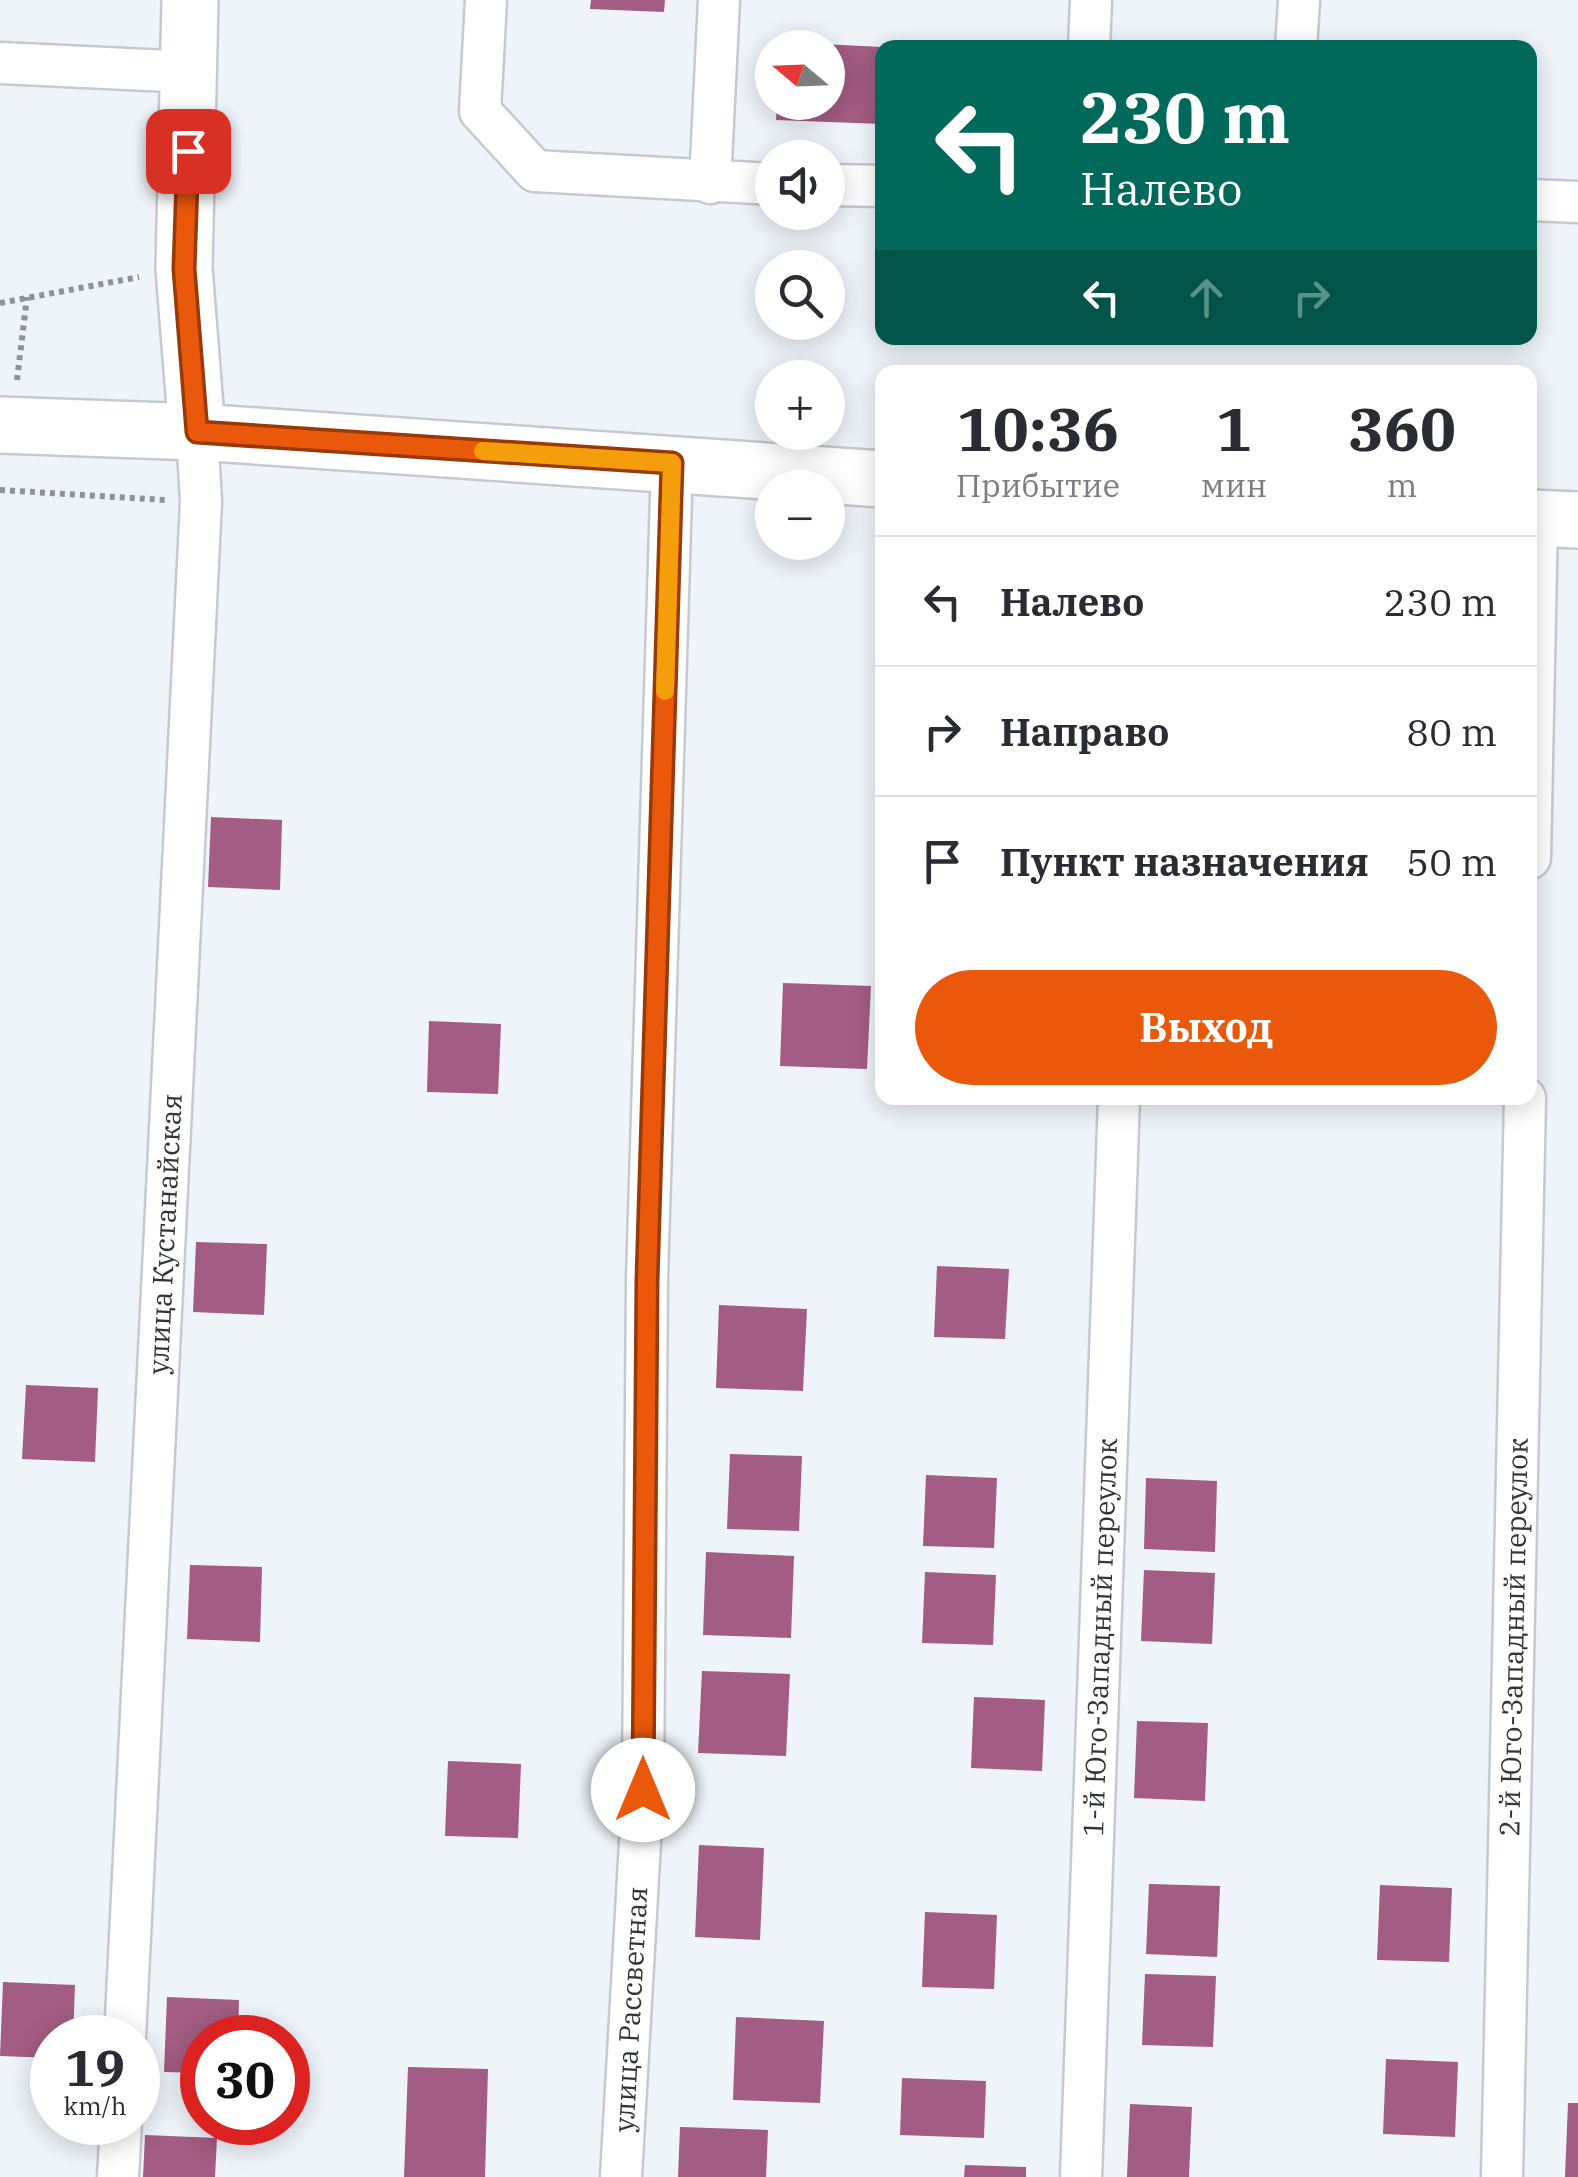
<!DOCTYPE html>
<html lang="ru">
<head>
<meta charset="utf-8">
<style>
  :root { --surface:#fff; --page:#f2f2f3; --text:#2b2b33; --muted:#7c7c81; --line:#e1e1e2; --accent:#ea580c }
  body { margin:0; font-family:"IBM Plex Serif",serif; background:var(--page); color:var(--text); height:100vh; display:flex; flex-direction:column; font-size:38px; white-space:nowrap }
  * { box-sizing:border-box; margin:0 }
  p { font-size:32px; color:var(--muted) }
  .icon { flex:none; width:55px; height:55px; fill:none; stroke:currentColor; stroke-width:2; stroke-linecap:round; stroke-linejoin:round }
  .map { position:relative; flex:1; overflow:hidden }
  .drawer { position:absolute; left:875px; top:365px; width:662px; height:740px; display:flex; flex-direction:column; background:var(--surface); border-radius:20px; box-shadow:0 5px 25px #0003 }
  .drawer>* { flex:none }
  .guide { position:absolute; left:875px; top:40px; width:662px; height:305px; border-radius:20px; box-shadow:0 5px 25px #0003; background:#00695c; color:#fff; overflow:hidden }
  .needle { width:65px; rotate:289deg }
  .buttons { position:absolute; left:755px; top:30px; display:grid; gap:20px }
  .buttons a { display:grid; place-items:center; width:90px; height:90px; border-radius:50%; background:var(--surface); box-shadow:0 5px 25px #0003; font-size:50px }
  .speed { position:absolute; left:30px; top:2015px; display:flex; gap:20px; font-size:50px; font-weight:700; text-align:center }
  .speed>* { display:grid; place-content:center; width:130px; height:130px; border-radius:50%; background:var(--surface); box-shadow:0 5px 25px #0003; line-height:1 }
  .speed small { font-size:25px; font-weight:400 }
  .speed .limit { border:15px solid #d22; background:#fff; color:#111 }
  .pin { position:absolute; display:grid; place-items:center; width:85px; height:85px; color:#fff; margin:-42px; border-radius:20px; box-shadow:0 5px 15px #0006 }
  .me { position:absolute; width:110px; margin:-55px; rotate:0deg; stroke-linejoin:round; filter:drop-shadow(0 0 8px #0008) }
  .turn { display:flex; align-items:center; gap:35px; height:210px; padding:0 40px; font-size:45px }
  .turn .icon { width:130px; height:130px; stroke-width:2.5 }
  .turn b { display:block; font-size:70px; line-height:85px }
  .lanes { display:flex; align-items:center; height:95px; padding:0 40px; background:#0003; justify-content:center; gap:50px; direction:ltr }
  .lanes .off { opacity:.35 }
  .eta { display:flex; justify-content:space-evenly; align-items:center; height:170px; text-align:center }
  .eta b { font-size:60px; font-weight:700; line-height:70px }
  .primary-button { display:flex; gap:20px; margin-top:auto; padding:20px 40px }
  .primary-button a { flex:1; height:115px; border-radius:60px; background:var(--accent); color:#fff; font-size:40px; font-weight:700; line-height:115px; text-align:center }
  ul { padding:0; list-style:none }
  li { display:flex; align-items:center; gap:30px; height:130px; padding:0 40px; border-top:2px solid var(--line) }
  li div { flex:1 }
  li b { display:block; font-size:38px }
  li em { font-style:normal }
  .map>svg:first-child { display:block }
  .building { fill:#a35c83 }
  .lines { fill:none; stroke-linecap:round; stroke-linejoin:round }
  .street-casing { stroke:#c5cad0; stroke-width:45 }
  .secondary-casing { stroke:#c5cad0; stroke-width:60 }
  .path { stroke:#8f9397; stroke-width:6; stroke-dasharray:5 5; stroke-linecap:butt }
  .street { stroke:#fff; stroke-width:40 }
  .secondary { stroke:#fff; stroke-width:55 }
  .route-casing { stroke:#983908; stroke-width:25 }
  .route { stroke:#ea580c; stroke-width:18 }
  .slow { stroke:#f59e0b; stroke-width:18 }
  .labels { text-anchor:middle; stroke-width:10; stroke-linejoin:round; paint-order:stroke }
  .street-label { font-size:28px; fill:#323436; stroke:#eef4fa }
</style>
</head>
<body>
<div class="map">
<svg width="1578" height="2177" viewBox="0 0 1578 2177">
  <rect width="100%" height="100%" fill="#eef4fa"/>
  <path class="building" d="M591,0H665L664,12L590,9Z
    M780,42L882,47V124L776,120L777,102H828V48H779Z
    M211,817L282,820L280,890L208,887Z
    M783,983L871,986L867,1069L780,1066Z
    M429,1021L501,1024L498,1094L427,1092Z
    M196,1242L267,1244L264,1315L193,1312Z
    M937,1266L1009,1269L1005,1339L934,1337Z
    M719,1305L807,1309L803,1391L716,1388Z
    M26,1385L98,1388L95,1462L22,1459Z
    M730,1454L802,1456L799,1531L727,1529Z
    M926,1475L997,1478L994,1548L923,1546Z
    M1146,1478L1217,1481L1215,1552L1144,1549Z
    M706,1552L794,1556L791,1638L703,1635Z
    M190,1565L262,1567L260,1642L187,1639Z
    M1144,1570L1215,1573L1212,1644L1141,1641Z
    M925,1572L996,1575L993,1645L922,1643Z
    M702,1671L790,1674L786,1756L698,1753Z
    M974,1697L1045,1700L1042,1771L971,1768Z
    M1137,1721L1208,1723L1205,1801L1134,1798Z
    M448,1761L521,1764L518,1838L445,1836Z
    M699,1845L764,1848L760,1940L695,1937Z
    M1149,1884L1220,1886L1217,1957L1146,1954Z
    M1380,1885L1452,1888L1449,1962L1377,1960Z
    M925,1912L997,1915L994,1989L922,1987Z
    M1145,1974L1216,1976L1213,2047L1142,2045Z
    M3,1982L75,1985L73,2038H52V2058L0,2056Z
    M167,1997L239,2000L238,2038H202V2073L164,2072Z
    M736,2017L824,2021L820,2103L733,2100Z
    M1386,2059L1458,2062L1455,2137L1383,2134Z
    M408,2067L488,2069L485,2177H404Z
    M902,2078L986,2081L984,2138L900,2135Z
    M1568,2103H1578V2177H1565Z
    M1130,2104L1192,2107L1189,2177H1127Z
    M680,2127L768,2130L766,2177H678Z
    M145,2135L217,2138L215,2177H143Z
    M965,2165L1026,2167V2177H964Z"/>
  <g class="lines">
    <g class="street-casing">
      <g id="street">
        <path d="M486,0L480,111L535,171L772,184"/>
        <path d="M1089,48L1091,0"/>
        <path d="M1296,48L1299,0"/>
        <path d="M0,63L190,72"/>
        <path d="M710,183L719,0"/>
        <path d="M828,185L882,186"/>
        <path d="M1530,200L1578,202"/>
        <path d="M1530,858L1537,519"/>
        <path id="s1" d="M125,2038L201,502L197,432"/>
        <path d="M118,2177L121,2122"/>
        <path id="s2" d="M621,2177L643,1790L647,1279L672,463"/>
        <path id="s3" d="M1081,2177L1119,1098"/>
        <path id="s4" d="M1502,2177L1525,1098"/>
      </g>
    </g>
    <g class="secondary-casing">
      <path id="secondary" d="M190,0L184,269L197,432
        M0,425L197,432L882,479
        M1530,518L1578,520"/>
    </g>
    <path class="path" d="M0,303L139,277
      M17,380L27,297
      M0,490L165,500"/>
    <use href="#street" class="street"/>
    <use href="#secondary" class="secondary"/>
  </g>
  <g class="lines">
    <g class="route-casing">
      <path id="route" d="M188,151L184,269L197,432L672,463L647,1280L643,1790"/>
    </g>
    <use href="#route" class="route"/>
    <path class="slow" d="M483,451L672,463L665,691"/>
  </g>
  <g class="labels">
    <g class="street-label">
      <text dy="10" stroke="none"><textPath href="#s1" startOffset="805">улица Кустанайская</textPath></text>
      <text dy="10" stroke="none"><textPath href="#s3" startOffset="540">1-й Юго-Западный переулок</textPath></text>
      <text dy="10" stroke="none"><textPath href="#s4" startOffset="540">2-й Юго-Западный переулок</textPath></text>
      <text dy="10" stroke="none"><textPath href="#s2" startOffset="168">улица Рассветная</textPath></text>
    </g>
  </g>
</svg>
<div class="buttons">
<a><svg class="needle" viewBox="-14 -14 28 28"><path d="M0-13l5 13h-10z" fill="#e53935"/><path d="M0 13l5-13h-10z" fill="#7c7c81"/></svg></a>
<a><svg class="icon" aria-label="sound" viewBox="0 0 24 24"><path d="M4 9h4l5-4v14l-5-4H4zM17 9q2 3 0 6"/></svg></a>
<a><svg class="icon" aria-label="search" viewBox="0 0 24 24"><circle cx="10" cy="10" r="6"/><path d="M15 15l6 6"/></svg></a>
<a>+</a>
<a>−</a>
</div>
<div class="speed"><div>19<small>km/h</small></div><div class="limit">30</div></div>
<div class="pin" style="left:188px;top:151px;background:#d93025"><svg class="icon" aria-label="arrive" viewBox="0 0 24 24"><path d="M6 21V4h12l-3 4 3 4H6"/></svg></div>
<svg class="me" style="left:643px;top:1790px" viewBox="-20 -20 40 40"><circle r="19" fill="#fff"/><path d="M0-13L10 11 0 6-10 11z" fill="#ea580c"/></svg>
<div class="guide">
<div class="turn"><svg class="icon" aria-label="left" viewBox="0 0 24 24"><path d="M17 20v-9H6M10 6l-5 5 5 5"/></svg><div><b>230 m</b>Налево</div></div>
<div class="lanes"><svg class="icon" aria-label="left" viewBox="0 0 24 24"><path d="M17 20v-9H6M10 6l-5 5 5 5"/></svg><svg class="icon off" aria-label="ahead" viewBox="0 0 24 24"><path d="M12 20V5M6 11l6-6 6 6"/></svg><svg class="icon off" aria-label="right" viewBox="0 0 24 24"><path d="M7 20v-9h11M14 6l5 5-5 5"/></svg></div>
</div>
<section class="drawer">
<div class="eta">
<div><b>10:36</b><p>Прибытие</p></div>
<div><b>1</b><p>мин</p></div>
<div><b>360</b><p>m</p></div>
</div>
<ul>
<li><svg class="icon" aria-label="left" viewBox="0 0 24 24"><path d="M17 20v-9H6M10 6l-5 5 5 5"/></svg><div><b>Налево</b></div><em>230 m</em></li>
<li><svg class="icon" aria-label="right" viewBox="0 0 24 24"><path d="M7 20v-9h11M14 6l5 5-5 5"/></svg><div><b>Направо</b></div><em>80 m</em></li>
<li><svg class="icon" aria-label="arrive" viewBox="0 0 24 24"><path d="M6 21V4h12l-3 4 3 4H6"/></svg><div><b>Пункт назначения</b></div><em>50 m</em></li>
</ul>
<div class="primary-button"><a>Выход</a></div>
</section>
</div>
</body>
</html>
